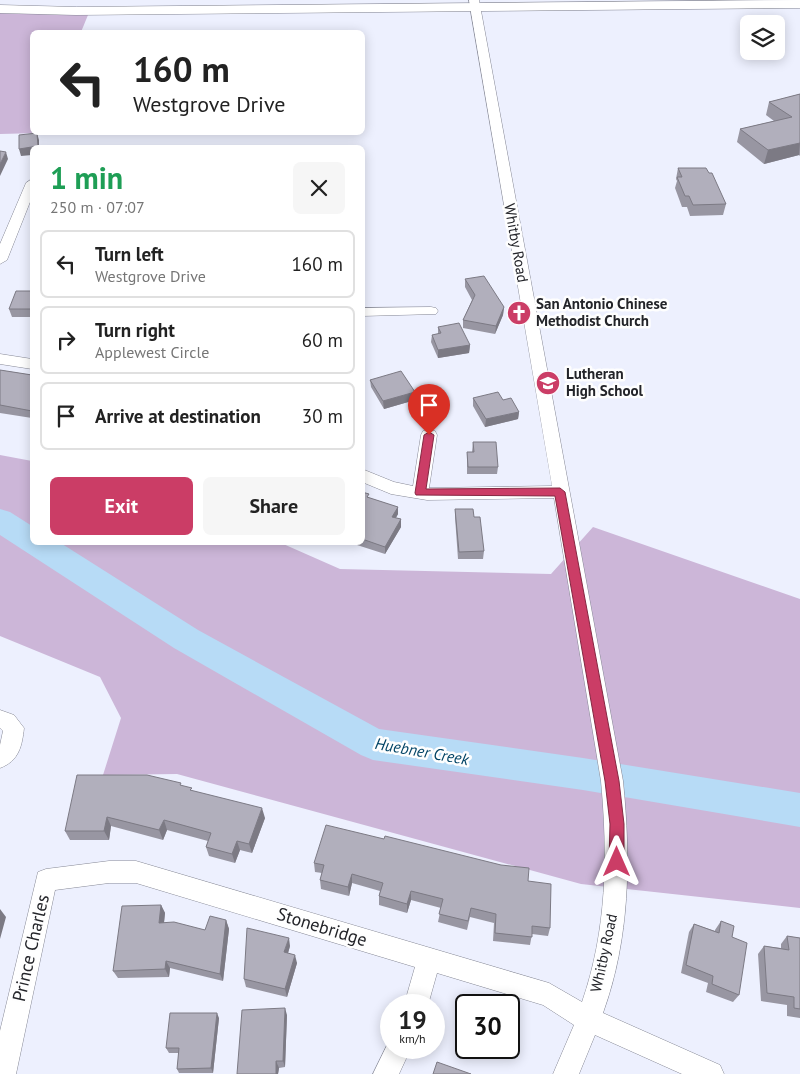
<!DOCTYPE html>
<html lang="en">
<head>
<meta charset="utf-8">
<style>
  :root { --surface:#fff; --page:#f6f6f6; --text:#222; --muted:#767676; --line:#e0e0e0; --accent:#cb3d66 }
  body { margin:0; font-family:"PT Sans",sans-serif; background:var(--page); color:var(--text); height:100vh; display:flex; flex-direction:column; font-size:19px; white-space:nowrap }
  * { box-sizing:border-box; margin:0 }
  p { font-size:16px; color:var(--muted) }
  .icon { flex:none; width:28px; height:28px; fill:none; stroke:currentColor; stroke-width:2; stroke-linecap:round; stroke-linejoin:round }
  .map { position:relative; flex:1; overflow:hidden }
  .sheet { position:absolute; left:30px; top:145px; width:335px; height:400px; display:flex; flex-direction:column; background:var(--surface); border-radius:8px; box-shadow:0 2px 12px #0003 }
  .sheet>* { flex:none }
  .guide { position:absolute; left:30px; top:30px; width:335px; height:105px; border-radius:8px; box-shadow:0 2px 12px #0003; background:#fff; color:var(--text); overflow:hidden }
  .controls { position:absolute; left:740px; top:15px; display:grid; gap:10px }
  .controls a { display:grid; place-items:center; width:45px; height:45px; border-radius:8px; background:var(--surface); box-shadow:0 2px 12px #0003; font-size:25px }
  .speed { position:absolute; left:380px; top:994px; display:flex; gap:10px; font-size:25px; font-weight:700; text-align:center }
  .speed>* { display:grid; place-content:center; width:65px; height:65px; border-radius:50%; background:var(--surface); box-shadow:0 2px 12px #0003; line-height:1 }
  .speed small { font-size:12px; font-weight:400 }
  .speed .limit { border:2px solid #111; border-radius:8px; background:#fff; color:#111 }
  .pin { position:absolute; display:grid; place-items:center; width:42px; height:42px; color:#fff; margin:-51px -21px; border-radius:50% 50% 50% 0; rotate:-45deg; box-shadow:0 0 5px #0007 }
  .pin .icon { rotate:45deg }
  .me { position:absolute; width:55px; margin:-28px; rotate:0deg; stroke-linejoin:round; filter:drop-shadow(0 0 4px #0008) }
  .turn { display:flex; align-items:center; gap:18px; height:105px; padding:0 20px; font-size:22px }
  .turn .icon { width:65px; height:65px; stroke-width:2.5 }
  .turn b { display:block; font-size:35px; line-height:42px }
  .round { display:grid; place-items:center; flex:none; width:52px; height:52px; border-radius:8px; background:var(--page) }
  .summary { display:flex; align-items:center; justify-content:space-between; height:85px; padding:0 20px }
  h1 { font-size:30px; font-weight:600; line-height:38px; color:#1e9e55 }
  .button { display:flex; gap:10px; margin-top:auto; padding:10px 20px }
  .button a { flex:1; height:58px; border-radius:8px; background:var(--accent); color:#fff; font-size:20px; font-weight:600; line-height:58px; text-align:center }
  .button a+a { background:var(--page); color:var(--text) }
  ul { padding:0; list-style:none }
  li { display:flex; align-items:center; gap:15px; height:68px; margin:0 10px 8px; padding:0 10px; border:2px solid var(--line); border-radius:8px }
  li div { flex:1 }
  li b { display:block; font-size:19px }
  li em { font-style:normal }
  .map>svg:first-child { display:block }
  .forest { fill:#ccb6d8 }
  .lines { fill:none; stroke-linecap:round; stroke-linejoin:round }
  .river { fill:#b7dbf6; fill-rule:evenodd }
  .street-casing { stroke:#868895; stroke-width:1 }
  .secondary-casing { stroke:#868895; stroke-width:1 }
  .street { fill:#fff; fill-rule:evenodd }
  .secondary { fill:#fff; fill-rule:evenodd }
  .wall { fill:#9896a2 }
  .shaded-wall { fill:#7c7a84 }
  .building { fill:#b1afbc; stroke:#7c7a84 }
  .route { fill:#cb3d66; stroke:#842842 }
  .labels { text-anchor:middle; stroke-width:5; stroke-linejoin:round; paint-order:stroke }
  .street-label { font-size:15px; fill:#232429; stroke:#fefefe }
  .poi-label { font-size:15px; font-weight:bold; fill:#232429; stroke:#fefefe; text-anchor:start }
  .water-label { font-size:16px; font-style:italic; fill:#024466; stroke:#fefefe }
  .near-street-label { font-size:18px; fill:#232429; stroke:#fefefe }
</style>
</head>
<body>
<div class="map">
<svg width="800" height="1074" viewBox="0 0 800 1074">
  <rect width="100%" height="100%" fill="#edf0fe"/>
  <path class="forest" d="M0,13L88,15L81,32H32V132L39,133L0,134Z
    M0,455L32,461V542L281,543L340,569L551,574L593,527L800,599V908L581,884L177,774L103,775L121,718L100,677L0,636Z"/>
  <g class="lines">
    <path class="river" d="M0,509L10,512L32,526V542H59L198,630L379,729L583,758L800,793V827L583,790L373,760L361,755L174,648L0,535Z"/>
    <g class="street-casing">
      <path id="street" d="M469,0H479L623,781C631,860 630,938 603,1013L720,1065L724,1074H682L595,1035L579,1074H553L574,1025L543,1005L437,973L428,1005H404L415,967L136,883H109L55,890L16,1074H0V1031L38,872L46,869L109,861H136L549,983L582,1002C607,930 608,856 601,781L554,498L427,500L391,494L362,482V469L394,482L413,486L421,435L423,431H435L437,435L429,488L552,486Z
        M32,179V197L7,260L0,264V244L26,183Z
        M431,307L436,308L438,311L436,314L362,316V308Z
        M0,354L32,359V369L0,364Z
        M0,710L14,715L24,728C22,746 19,761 0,768V745L3,731L0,728Z
        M390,1039L391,1048H411L399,1074H373Z"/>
    </g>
    <g class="secondary-casing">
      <path id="secondary" d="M800,0V8L76,15L0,13V5L76,7Z"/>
    </g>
    <use href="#street" class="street"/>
    <use href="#secondary" class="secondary"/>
  </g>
  <path class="wall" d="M800,94V156L799,155L764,164L737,142L740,129L774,121L766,115L769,102Z
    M678,168L709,173L726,204L723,215L690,216L687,207H682L675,188L677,181L676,179Z
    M465,279L504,307L503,315L495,334L463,328V320L472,300L465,287Z
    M32,291V317H12L9,309Z
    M438,327L470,345L469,353L438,358L431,342L432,335L438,334Z
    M0,370L32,375V418L0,413Z
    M370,380L415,392V400L384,409L371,387Z
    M473,398L503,400L519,412L518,419L485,427L473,406Z
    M473,442L498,467L497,474H467V452H472Z
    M362,492L369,498L398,507V514L396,518L401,519V527L385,554L357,545V542H362Z
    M455,509L474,517L484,551L483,559H458L455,517Z
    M182,786L193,791L265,818L252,853L240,850L235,863L209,856L206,847L208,841L167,830L163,840L111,826L109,840H70L65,831Z
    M314,863L528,881L550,928L548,936L532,934L530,945L493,941L494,923L470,917L467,930L438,922L441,908L411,900L407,913L379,905V896L380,891L352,883L349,896L321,889L320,880L322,873L315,872Z
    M161,905L165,913L164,923L205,930L226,920L229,929L223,981L170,968L169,977L118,978L113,971Z
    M721,921L732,937L739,995L733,1002L706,992L708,983L681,973L689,932L694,924L715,931V930Z
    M787,936L800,938V1018L787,1016V1005L761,1001L758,954L764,946L781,948V944Z
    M290,946L288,953L297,963L287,997L246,987L244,979Z
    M287,1015L285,1067L279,1068L278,1074H237Z
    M219,1018L213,1073H179L177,1069L179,1053H169L166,1048Z"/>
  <path class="shaded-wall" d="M37,133L39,140V148H32V155L21,156L19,149Z
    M800,143L799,155L764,164L768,150Z
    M6,152L8,159L0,176V164Z
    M504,307L503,315L495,334L496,326Z
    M470,345L469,353L438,358V350Z
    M415,392V400L384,409L383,401Z
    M519,412L518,419L485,427L486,419Z
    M398,507V514L392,524V517Z
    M401,519V527L385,554V547Z
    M262,808L265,818L252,853L249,844Z
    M107,817L111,826L109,840L104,831Z
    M164,820L167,830L163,840L159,830Z
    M237,841L240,850L235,863L232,854Z
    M352,874V883L349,896L348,887Z
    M411,891V900L407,913V904Z
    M161,905L165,913L163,931L159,923Z
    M0,909L6,917L0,939Z
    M226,920L229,929L223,981L220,974Z
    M289,938L290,946L286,960L284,952Z
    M295,955L297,963L287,997L285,989Z
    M166,961L170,968L169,977L165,969Z
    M285,1008L287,1015L285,1067L283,1061Z
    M217,1013L219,1018L213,1073L211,1068Z
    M276,1061L279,1068L278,1074H276Z"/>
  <path class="building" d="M800,94V143L768,150L740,129L792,117L769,102Z
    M37,133L38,146L19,149V135Z
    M0,151L6,152L0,164Z
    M678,168H706L709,173H712L726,204L693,205L689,196H685L677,177H682Z
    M484,276L504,307L496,326L463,320L475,295L465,279Z
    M16,291H32V309H9Z
    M459,323L470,345L438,350L432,335L441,333L438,327Z
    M0,370L32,375V411L0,405Z
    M401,371L415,392L383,401L370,380Z
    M498,392L503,400L511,398L519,412L486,419L473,398Z
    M473,442H496L498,467H468L467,452H474Z
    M362,492L369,494L367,497L398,507L392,517L401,519L385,547L362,539Z
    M455,509H473L474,517H480L484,551L459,552Z
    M77,775H147L181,783L180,785L192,788L190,790L262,808L249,844L237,841L232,854L206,847L211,833L164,820L159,830L107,817L104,831H65Z
    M326,825L384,839L385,836L501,865L529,868L528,881L551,884L550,928L532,926V937L495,933L496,914L471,908L468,921L439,914L443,899L411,891L407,904L379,896L383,883L352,874L348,887L320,880L324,865L314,863Z
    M161,905L159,923L174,922L205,930L210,916L226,920L220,974L166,961L165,969L113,971L122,906Z
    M721,921L734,926L732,937L747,943L739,995L712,984L713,976L686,965L694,924L719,933Z
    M247,928L289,938L284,952L295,955L285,989L244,979Z
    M787,936L800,938V1009L794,1008V997L767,993L764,946L789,950Z
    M285,1008L283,1061H276V1074H237L242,1010Z
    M170,1013H217L211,1068L177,1069L179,1048H166Z
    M437,1062L471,1074H433Z"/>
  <path class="route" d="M429,432L434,435L426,489L560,488L565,492L619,781L624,824V862L622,867L617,869L611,867L609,862L610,824L605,781L555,496L416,495L415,493L424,435Z"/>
  <defs>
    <g id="church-disc" transform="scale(1.25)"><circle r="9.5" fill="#cb3d66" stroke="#fefefe"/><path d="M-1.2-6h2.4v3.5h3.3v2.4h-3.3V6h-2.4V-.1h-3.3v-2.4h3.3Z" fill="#fff"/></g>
    <g id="school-disc" transform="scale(1.25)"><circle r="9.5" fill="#cb3d66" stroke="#fefefe"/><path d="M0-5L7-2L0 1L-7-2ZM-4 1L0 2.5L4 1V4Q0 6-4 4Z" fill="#fff"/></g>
  </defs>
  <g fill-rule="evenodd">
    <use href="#church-disc" x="519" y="313"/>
    <use href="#school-disc" x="548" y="383"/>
  </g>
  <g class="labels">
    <g class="street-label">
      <text transform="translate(516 243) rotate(80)" y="5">Whitby Road</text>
      <text transform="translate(604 953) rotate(-78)" y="5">Whitby Road</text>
    </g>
    <g class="poi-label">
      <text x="536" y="309">San Antonio Chinese<tspan x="536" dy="17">Methodist Church</tspan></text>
      <text x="566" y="379">Lutheran<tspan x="566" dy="17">High School</tspan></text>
    </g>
    <g class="water-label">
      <text transform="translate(422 751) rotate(10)" y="6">Huebner Creek</text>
    </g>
    <g class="near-street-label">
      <text transform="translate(322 927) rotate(17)" y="6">Stonebridge</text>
      <text transform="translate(31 948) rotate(-77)" y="6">Prince Charles</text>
    </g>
  </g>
</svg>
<div class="controls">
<a><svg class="icon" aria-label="layers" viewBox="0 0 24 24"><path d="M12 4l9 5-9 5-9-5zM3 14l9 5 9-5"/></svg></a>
</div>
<div class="speed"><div>19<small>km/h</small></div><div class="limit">30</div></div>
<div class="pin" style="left:429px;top:435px;background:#d93025"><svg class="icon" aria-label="arrive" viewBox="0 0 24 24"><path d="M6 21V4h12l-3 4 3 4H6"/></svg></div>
<svg class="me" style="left:617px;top:862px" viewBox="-20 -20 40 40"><path d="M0-17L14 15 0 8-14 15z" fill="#cb3d66" stroke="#fff" stroke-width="4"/></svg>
<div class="guide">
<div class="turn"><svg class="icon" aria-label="left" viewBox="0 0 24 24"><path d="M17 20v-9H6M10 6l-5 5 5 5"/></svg><div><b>160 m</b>Westgrove Drive</div></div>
</div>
<section class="sheet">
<div class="summary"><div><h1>1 min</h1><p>250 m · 07:07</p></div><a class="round"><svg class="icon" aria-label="close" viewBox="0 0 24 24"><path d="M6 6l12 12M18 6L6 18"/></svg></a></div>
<ul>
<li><svg class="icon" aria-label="left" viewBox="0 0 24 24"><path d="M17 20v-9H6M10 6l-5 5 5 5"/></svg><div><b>Turn left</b><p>Westgrove Drive</p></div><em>160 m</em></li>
<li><svg class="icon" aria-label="right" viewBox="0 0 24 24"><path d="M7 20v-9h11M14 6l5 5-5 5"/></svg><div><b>Turn right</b><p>Applewest Circle</p></div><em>60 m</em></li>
<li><svg class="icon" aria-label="arrive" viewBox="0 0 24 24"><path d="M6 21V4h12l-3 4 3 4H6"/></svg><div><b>Arrive at destination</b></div><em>30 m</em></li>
</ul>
<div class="button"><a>Exit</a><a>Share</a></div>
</section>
</div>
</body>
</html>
